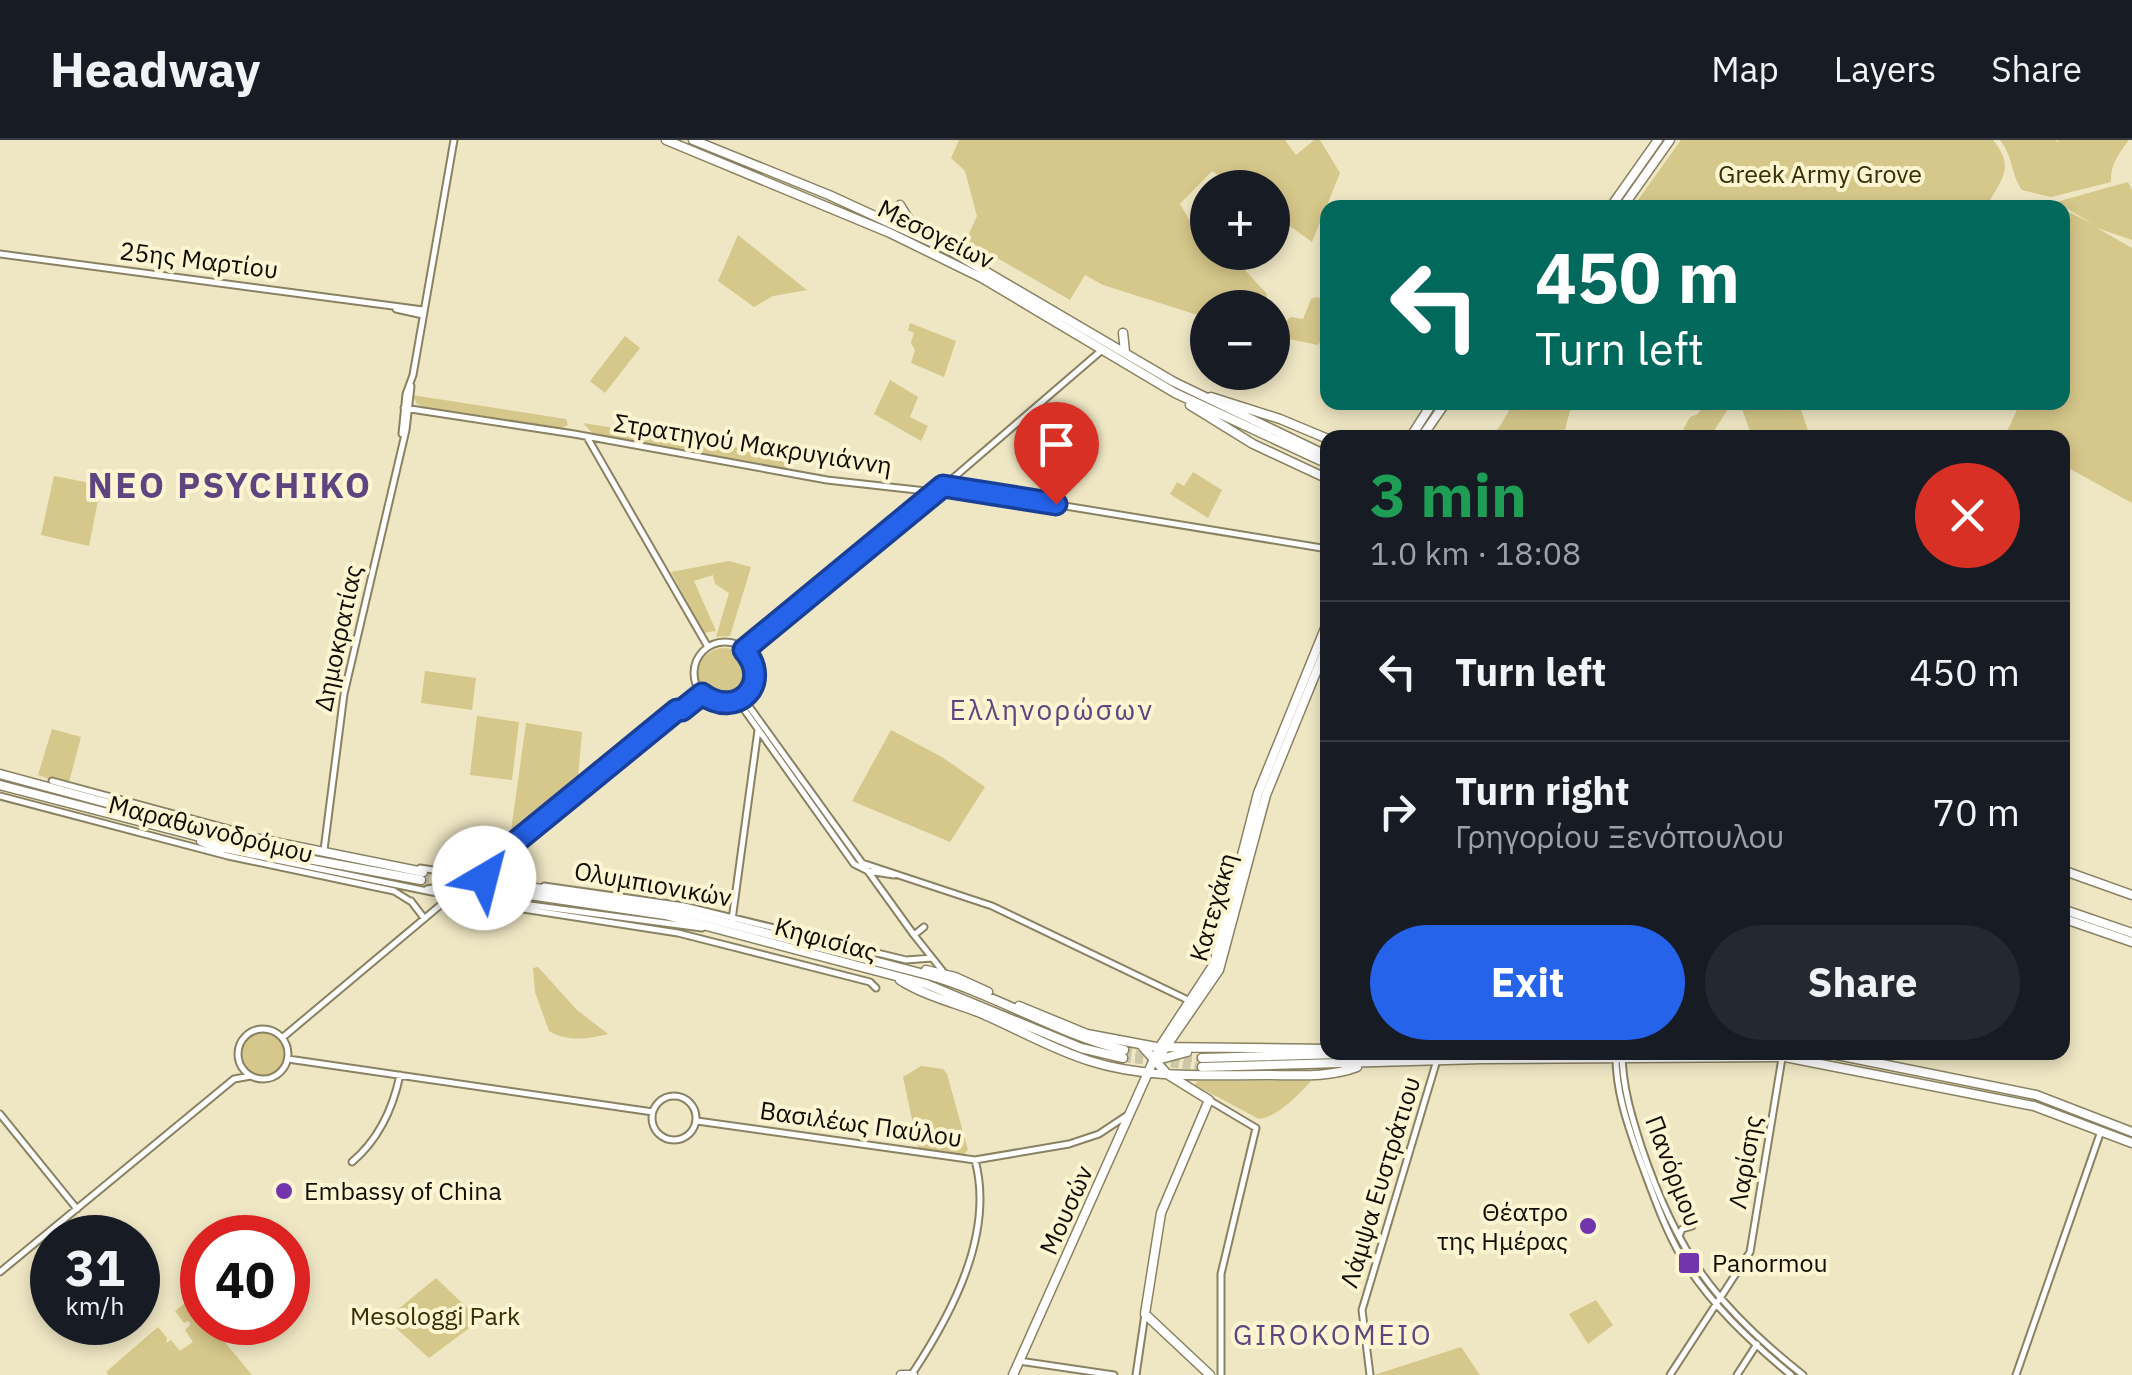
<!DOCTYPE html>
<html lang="en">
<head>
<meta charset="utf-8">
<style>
  :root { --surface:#171b24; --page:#242831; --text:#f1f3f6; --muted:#9ea1a6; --line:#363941; --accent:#2563eb }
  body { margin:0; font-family:"IBM Plex Sans",sans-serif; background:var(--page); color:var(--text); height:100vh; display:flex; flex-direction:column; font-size:38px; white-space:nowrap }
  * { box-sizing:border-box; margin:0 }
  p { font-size:32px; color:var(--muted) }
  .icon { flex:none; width:55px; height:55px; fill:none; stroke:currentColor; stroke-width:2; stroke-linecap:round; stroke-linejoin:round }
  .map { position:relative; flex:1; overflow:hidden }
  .panel { position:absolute; left:1320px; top:290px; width:750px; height:630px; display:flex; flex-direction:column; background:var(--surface); border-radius:20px; box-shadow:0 5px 15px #0003 }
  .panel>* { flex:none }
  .guide { position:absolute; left:1320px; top:60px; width:750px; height:210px; border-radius:20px; box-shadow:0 5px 15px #0003; background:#00695c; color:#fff; overflow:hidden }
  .controls { position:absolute; left:1190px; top:30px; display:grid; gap:20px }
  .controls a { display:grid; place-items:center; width:100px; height:100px; border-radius:50%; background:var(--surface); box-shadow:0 5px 15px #0003; font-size:50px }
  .speed { position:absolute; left:30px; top:1075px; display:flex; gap:20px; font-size:50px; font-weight:700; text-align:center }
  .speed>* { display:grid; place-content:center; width:130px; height:130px; border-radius:50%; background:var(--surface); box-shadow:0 5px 15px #0003; line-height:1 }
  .speed small { font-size:25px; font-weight:400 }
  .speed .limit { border:15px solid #d22; background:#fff; color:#111 }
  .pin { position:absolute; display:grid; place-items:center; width:85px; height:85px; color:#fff; margin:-102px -42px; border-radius:50% 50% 50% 0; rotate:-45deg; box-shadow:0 0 10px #0007 }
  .pin .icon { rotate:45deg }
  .me { position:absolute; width:110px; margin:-55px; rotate:37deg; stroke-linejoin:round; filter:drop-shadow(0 0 8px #0008) }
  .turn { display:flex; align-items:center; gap:35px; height:210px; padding:0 50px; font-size:45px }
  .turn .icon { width:130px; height:130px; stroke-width:2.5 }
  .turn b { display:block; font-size:70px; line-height:85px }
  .round { display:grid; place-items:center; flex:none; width:105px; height:105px; border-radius:52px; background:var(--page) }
  .summary { display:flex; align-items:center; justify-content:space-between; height:170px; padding:0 50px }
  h1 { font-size:60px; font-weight:800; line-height:75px; color:#1e9e55 }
  .button { display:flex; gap:20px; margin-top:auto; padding:20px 50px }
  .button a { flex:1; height:115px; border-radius:60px; background:var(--accent); color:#fff; font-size:40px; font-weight:800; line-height:115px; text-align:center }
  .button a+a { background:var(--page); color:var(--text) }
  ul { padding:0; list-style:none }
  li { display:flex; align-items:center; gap:30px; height:140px; padding:0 50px; border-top:2px solid var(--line) }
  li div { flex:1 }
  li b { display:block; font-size:38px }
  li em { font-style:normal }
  header { display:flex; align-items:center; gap:60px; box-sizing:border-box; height:140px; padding:0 50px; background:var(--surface); border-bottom:2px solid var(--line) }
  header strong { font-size:48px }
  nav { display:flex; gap:55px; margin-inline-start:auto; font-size:35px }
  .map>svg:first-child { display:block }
  .green { fill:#d6c78a }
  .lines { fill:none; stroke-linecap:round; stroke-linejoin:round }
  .major-tunnel { stroke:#cdc6a7; stroke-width:8; stroke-dasharray:8 4; stroke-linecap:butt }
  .minor-casing { stroke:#898262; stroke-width:9 }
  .major-casing { stroke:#898262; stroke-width:11 }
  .minor { stroke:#fff; stroke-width:5 }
  .major { stroke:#fff; stroke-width:8 }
  .route-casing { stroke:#184099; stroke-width:25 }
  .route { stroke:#2563eb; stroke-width:18 }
  .poi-dot { fill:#7235ab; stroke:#fdf5d1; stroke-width:4 }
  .labels { text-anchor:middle; stroke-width:8; stroke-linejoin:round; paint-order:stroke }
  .park-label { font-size:25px; fill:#372d00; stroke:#fdf5d1 }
  .street-label { font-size:25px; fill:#0f0c03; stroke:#fdf5d1 }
  .poi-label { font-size:25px; fill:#0f0c03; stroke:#fdf5d1; text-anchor:start }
  .neighbourhood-label { font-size:28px; letter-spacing:2.5px; fill:#604480; stroke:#fdf5d1 }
  .district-label { font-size:35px; font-weight:bold; letter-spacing:2.5px; fill:#604480; stroke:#fdf5d1 }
</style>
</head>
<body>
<header>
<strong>Headway</strong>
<nav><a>Map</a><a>Layers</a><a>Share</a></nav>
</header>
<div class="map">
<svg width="2132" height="1235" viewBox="0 0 2132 1235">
  <rect width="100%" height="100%" fill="#efe7c4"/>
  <path class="green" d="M959,0H1285L1296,15L1314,0H1320L1340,33L1312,102L1273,74L1272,48L1236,47L1212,31L1180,64L1202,102L1207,100L1208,112L1229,113L1267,154L1264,167L1208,168L1207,178L1103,145L1085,135L1070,160L966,100L977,76L965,31L951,18Z
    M1681,0H1993C2016,28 2001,40 1986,67H1633Z
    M2000,0H2056L2058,3V0H2129C2119,13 2110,25 2111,42L2051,57L2022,50C2010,32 2014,18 2000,0Z
    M2128,42L2132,50V100L2097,88L2132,108V363L2063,325L2062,298L2013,297L2006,294L2020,263L2062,262L2063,69L2093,84L2056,62Z
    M738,95L807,150L773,156L754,167L718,141Z
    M1327,155C1328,173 1331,191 1318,205L1289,199L1274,210L1273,219V187L1283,184L1291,177L1303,179L1311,159L1317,157L1324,160Z
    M910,183L956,201L944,237L911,223L915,210L911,203L914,193L908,190Z
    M625,196L640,208L605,253L590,241Z
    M890,240L918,257L910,277L928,286L921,301L874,274Z
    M412,255L566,279L568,285L562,288L424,267L417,264Z
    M1514,263L1523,268L1525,263H1572L1563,297H1493Z
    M1705,263H1732L1710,297H1679L1690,277L1698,274Z
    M1740,263H1799L1810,297H1752Z
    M583,283L790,316L788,330L595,296Z
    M1193,332L1222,350L1208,378L1170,354L1177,342L1184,346Z
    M54,336L101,345L89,406L41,395Z
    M729,421L751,427L730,496L716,497L729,453L715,444L713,435L694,441L716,491L704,493L671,432Z
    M698 534a26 26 0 1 1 52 0a26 26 0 1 1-52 0Z
    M425,531L476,538L472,570L421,563Z
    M477,576L519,582L512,640L470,635Z
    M526,583L582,592L578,637L514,692L511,691Z
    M52,589L81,597L68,646L38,635Z
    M891,590L942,617L985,647L950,702L852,661Z
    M538,827L577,870L608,894C589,899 566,902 549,891L535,852L533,828Z
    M241 914a22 22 0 1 1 44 0a22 22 0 1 1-44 0Z
    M921,926L943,929L947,934L968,1010L963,1015L918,1008L903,937Z
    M1197,941H1311C1297,956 1279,976 1259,979L1195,945Z
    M436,1138L480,1180L429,1218L386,1179Z
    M190,1159L202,1174V1182L209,1183L252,1235H109L106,1232L158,1187L167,1198L166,1203L171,1200L180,1211L193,1202L185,1190L191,1184L188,1181L184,1183L175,1171Z
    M1596,1160L1613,1185L1588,1204L1569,1174Z
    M1461,1207L1480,1235H1374Z"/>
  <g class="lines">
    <path class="major-tunnel" d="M423,732L504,743
      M421,740L509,752
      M1124,910L1153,916
      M1123,918L1202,927
      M1172,918H1202"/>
    <g class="minor-casing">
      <path id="minor" d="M0,114L423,170
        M396,169L423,175
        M404,268L574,294L827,340L935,352
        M402,294L406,254L413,235L454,0
        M587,297L708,507
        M943,346L1328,409
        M694 533a31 31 0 1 1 62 0a31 31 0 1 1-62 0Z
        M744,510L894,389L1102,210
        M743,558L914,795L945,834
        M738,561L854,724L868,731L894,735
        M677,569H682L702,554
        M52,641L233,690
        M0,656L228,716L394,751L410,761
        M217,708L432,752L702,788
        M324,710L344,554L406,290L411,246
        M862,723L992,766L1190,861
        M420,728L513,742
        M544,746L684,766L906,820L932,818
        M427,749L465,742
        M461,755L465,761L503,766L678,793L870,842L876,848
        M502,759L497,749L504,741
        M411,761L424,778
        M732,780L758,590
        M914,795L924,787
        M238 914a25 25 0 1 1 50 0a25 25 0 1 1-50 0Z
        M282,898L698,549
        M1616,912C1615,949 1627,983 1639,1017C1652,1051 1663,1085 1681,1116C1709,1163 1750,1201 1791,1235
        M1622,912C1622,946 1632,978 1642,1009C1678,1115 1716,1166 1803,1235
        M288,919L653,972
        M652 978a22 22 0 1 1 44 0a22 22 0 1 1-44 0Z
        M1209,960L1256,988L1221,1134V1235
        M0,974L77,1069
        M697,981L975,1020L1069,1004L1099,994L1129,974
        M352,1022C378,1000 393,968 400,935
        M1679,1096L1682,1089L1692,1086
        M0,1132L234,939L251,936
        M1019,1221L1114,1235
        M912,1234C951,1175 995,1094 975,1020
        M1136,1235L1145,1174
        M1370,1235L1362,1170L1437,920
        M1670,1235L1750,1112L1783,912
        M1737,1235L1757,1204
        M2016,1235L2101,991"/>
    </g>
    <g class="major-casing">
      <path id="major" d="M666,0L890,93L982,138L1175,253L1328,324
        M693,0L829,55L951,111L1174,242L1328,316
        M900,65L917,93
        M1610,68L1658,0
        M1622,68L1670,0
        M1123,193L1125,212
        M1211,257L1280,279L1328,299
        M1190,265L1253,304L1328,339
        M1410,298L1433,262
        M1421,298L1446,262
        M0,634L181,683L423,732
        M0,645L227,704L421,740
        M201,701L217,708
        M2062,730L2132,755
        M508,744L665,767L928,835C995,854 1055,893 1124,910
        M509,752L665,775L926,844L1081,908L1123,918
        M2062,769L2132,793
        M2062,778L2132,802
        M926,830L955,837L988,852
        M900,840C924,855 951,862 978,872C1016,888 1051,909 1090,921C1146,939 1208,935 1266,935C1296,935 1328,938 1357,927
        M1019,866L1087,894L1156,907L1328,909
        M1143,907L1167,934L1209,960L1161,1073L1145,1174L1210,1235
        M1822,912L2036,955L2132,992
        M1159,917L1219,830L1266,655L1328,503
        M1202,918L1408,912
        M1157,920L1187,912
        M1202,927L1481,919L1785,917L2034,966L2132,1003
        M901,1235H913
        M1013,1235L1159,908L1214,824L1258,653L1328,481"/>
    </g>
    <use href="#minor" class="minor"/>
    <use href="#major" class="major"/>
  </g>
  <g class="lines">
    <g class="route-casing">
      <path id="route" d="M484,738L474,736L677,570H682L702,554C737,580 773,543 744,510L943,346L1056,364"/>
    </g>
    <use href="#route" class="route"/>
  </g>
  <g class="poi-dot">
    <circle cx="284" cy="1051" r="10"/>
    <circle cx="1588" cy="1086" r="10"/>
    <rect x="1677" y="1111" width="24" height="24" rx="5"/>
  </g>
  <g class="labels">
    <g class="park-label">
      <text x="1820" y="43">Greek Army Grove</text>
      <text x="435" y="1185">Mesologgi Park</text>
    </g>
    <g class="street-label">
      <text transform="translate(936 94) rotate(26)" y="9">Μεσογείων</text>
      <text transform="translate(199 120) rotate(7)" y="9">25ης Μαρτίου</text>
      <text transform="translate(753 304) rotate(9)" y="9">Στρατηγού Μακρυγιάννη</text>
      <text transform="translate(338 498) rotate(-78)" y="9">Δημοκρατίας</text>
      <text transform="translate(211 689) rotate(14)" y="9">Μαραθωνοδρόμου</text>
      <text transform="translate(653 744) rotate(10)" y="9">Ολυμπιονικών</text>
      <text transform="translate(1213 767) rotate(-74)" y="9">Κατεχάκη</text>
      <text transform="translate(826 799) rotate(15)" y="9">Κηφισίας</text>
      <text transform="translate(861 984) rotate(8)" y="9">Βασιλέως Παύλου</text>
      <text transform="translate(1745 1022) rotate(-80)" y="9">Λαρίσης</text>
      <text transform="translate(1674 1031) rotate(69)" y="9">Πανόρμου</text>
      <text transform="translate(1380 1042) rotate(-73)" y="9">Λάμψα Ευστράτιου</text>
      <text transform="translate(1066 1070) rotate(-66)" y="9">Μουσών</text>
    </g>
    <g class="poi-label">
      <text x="304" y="1060">Embassy of China</text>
      <text x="1568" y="1081" text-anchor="end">Θέατρο<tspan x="1568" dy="29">της Ημέρας</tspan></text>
      <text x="1712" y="1132">Panormou</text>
    </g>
    <g class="neighbourhood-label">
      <text x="1052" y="580">Ελληνορώσων</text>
      <text x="1333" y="1205">GIROKOMEIO</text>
    </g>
    <g class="district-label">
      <text x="230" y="358">NEO PSYCHIKO</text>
    </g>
  </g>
</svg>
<div class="controls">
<a>+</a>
<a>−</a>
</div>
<div class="speed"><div>31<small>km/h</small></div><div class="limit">40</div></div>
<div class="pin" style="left:1056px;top:364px;background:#d93025"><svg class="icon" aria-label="arrive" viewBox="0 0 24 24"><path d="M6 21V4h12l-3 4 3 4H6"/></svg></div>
<svg class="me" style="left:484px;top:738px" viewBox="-20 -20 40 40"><circle r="19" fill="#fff"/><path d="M0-13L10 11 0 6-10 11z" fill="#2563eb"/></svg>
<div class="guide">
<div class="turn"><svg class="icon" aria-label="left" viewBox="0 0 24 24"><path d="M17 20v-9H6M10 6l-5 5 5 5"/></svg><div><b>450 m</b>Turn left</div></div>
</div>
<section class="panel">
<div class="summary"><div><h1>3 min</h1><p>1.0 km · 18:08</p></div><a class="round" style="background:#d93025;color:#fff"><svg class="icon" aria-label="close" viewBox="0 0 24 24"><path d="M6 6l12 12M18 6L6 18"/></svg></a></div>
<ul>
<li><svg class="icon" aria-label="left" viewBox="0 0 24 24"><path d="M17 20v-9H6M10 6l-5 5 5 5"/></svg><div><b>Turn left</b></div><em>450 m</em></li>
<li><svg class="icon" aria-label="right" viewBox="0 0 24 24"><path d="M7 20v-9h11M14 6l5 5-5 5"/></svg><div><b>Turn right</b><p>Γρηγορίου Ξενόπουλου</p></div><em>70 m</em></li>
</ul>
<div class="button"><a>Exit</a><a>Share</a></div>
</section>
</div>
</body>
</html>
